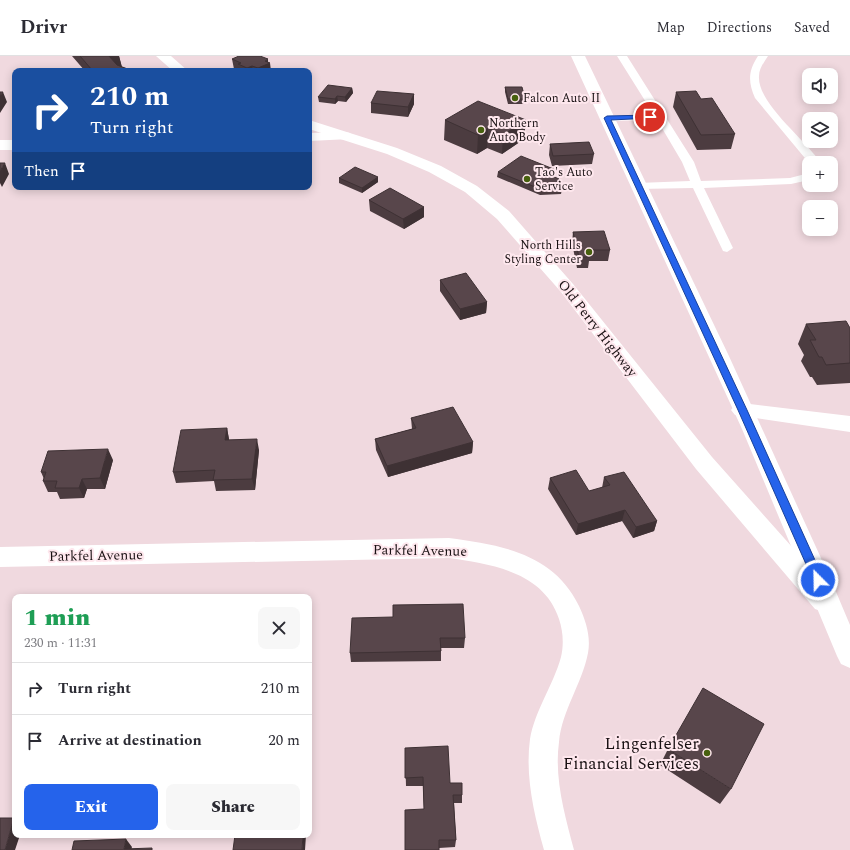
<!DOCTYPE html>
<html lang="en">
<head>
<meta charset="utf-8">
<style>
  :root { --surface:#fff; --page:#f7f7f7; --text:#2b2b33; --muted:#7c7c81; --line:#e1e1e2; --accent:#2563eb }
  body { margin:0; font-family:Spectral,serif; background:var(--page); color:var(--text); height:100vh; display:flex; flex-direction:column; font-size:15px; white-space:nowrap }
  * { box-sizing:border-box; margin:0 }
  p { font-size:13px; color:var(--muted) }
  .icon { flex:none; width:22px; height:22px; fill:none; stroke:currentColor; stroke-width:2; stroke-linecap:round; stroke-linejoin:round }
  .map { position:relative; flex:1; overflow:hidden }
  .drawer { position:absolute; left:12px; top:538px; width:300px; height:244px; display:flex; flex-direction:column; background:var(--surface); border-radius:8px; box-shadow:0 2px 10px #0003 }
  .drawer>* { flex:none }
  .guide { position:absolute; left:12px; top:12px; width:300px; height:122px; border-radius:8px; box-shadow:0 2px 10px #0003; background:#1a4fa0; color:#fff; overflow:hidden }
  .fabs { position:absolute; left:802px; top:12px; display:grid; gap:8px }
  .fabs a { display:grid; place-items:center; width:36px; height:36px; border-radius:8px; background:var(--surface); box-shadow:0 2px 10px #0003; font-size:20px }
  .pin { position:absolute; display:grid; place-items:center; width:34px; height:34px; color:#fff; margin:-17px; border:2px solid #fff; border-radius:50%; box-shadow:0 1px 4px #0007 }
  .me { position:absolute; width:44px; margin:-22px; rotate:337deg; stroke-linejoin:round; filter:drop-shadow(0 0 3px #0008) }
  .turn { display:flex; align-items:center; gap:14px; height:84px; padding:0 12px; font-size:18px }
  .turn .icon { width:52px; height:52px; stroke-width:2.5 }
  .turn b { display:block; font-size:28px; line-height:34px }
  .then { display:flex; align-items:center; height:38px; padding:0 12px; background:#0003; gap:8px; font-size:15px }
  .round { display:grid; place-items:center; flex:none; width:42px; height:42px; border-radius:8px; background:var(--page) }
  .headline { display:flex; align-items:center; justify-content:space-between; height:68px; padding:0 12px }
  h1 { font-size:24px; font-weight:800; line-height:30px; color:#1e9e55 }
  .primary-button { display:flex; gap:8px; margin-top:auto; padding:8px 12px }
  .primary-button a { flex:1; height:46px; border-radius:8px; background:var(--accent); color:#fff; font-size:16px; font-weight:800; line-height:46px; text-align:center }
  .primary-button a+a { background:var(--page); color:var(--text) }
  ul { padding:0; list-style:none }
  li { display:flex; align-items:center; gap:12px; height:52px; padding:0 12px; border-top:1px solid var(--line) }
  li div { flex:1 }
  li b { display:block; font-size:15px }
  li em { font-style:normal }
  header { display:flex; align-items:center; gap:24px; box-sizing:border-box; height:56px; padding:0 20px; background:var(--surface); border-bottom:1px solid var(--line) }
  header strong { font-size:19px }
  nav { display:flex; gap:22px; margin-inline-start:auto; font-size:14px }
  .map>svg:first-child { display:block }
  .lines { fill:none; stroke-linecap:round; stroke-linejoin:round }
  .lane { fill:#fff; fill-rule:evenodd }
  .street { fill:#fff; fill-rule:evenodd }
  .secondary { fill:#fff; fill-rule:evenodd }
  .primary { fill:#fff; fill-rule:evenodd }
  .wall { fill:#4c3c40 }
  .shaded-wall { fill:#3e3134 }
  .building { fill:#58464b; stroke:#3e3134 }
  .route { fill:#2563eb; stroke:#184099 }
  .poi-dot { fill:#47600e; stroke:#fee7ed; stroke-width:1.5 }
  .labels { text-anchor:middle; stroke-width:4; stroke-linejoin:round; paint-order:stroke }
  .far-poi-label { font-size:12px; fill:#191113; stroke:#fee7ed; text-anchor:start }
  .street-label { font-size:14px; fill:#191113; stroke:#fee7ed }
  .near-poi-label { font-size:17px; fill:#191113; stroke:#fee7ed; text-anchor:end }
</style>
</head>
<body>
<header>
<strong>Drivr</strong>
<nav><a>Map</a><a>Directions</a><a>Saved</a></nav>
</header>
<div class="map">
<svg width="850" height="794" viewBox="0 0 850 794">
  <rect width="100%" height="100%" fill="#f0d9df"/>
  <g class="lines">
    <path class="lane" d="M617,0H627L694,106L701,125L790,122L809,117V124L791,128L704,132L733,192L727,196L723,195L693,132L638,133L632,130L638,127L690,125L682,106L659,67L649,64L607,65L602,62L607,59H654Z
      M758,0H768C764,6 759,13 759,20C757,47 805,83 821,107H809L755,42C748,26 748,15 758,0Z"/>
    <path class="street" d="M345,76L350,77L352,80L350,83L309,85V77Z
      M0,84H15V94H0Z
      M742,347L850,360V376L735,359L731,354L735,349Z
      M449,482C502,489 554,498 579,550C586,565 591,581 588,597C582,628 562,654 559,686C554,722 565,760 574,794H544C534,758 525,720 530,683C535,654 553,630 561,601C564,588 563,575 559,563C544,516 491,508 449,502L0,511V491Z"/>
    <path class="secondary" d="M156,0H171L188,15H173Z
      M309,64L397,92L441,110L477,130L509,155L573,228L712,401L833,537L837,545L833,553L824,556L815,553L696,413L561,236L497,163L465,136L429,116L387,98L309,73Z"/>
    <path class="primary" d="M571,0H585L728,298L831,524L850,569V612L841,608L837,600L742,373Z"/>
  </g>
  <path class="wall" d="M72,0H119L122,11L133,15H85Z
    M232,3L268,6L271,15H239L234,13Z
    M505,31L525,43L524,48H508L505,36Z
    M352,32L353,37L346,46L338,45L335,48L319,46L318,41Z
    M676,36L701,43L735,78L731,93L697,94L673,51Z
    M414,38V48L408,61L371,57V47Z
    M445,64H526L524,83L502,98L487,92L477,98L444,84Z
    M550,88L594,98L592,108L552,110L549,99Z
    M556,114L555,120L554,121L562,133L561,138L540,139L497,121L498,116Z
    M378,121V126L362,137L339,127V122Z
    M369,144L424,151V161L404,173L370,155Z
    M573,176L610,194L608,205H589L588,212H577L572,187Z
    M440,224L487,246L486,257L460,264L440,235Z
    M806,268L850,272V327L817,329L812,321H810L801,305L804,299L798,288Z
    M411,362L473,386L472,397L388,421L376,394L375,383L412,373Z
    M227,372L229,384L259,394L255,434L216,435L214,425L176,427L173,416Z
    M113,404L105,433H87L84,442L60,443L57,436H48L43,425L44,423L41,416Z
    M604,421L657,465L654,475L633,482L622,465L576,479L548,433L550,422L589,435L602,432Z
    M393,561L465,582L464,592H441V605L351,606L350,597Z
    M405,692L450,727L462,739V747H454L456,784L455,791L439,792L424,753L423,730H406Z
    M668,693L731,733L720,748L660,709Z"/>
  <path class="shaded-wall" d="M109,0H119L122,12L113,14Z
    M268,3V8L270,7L271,15H259L258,12L265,5Z
    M252,10L253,15H247V12Z
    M352,32L353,37L346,46L345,41Z
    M3,36L7,46L0,57V40Z
    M414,38V48L408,61V51Z
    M337,40L338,45L335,48V43Z
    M526,64L524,83L502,98L503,79Z
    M488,72L487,92L477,98L478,79Z
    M5,107L9,118L2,131L0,127V115Z
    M556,114L555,120L550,125V119Z
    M378,121V126L362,137V132Z
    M424,151V161L404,173L403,163Z
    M487,246L486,257L460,264V253Z
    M227,372L229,383L228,395L225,384Z
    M257,383L259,394L255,434L252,423Z
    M473,386L472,397L388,421L387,410Z
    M108,393L113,404L105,433L100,422Z
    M82,423L87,433L84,442L79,432Z
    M625,454L622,465L576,479L578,468Z
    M657,465L654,475L633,482L636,471Z
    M14,762L15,763V779H20L15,794H5Z
    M303,779H306L305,794H302Z
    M126,783L132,791L131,794L124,793Z"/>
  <path class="building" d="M80,0H109L117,9L133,15H89L92,14Z
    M239,0H260L268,3L265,5L270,7L258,12L252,10L247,12L238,8L241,7L232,3Z
    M328,29L352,32L345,41L337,40L335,43L318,41Z
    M505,31H522L525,43H508Z
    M377,35L414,38L408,51L371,47Z
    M696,35L701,43L712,42L735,78L701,79L676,36Z
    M0,36H3L0,40Z
    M478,45L526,64L503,79L488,72L478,79L445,64Z
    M589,86L594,98L553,100L550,88Z
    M521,100L556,114L550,119L559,123L562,133H540L498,116Z
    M0,107H5L0,115Z
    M355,111L378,121L362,132L339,122Z
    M390,132L424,151L403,163L369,144Z
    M604,175L610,194H588L590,201H579L573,176Z
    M466,217L487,246L460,253L440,224Z
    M846,265L850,272V307L826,309L822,301H819L810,284H816L806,268Z
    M453,351L473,386L387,410L375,383L416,372L411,362Z
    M227,372L225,384L257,383L252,423L213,424L215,414L173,416L181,374Z
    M108,393L100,422L82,423L79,432H55L57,425H43L46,416H41L48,395Z
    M576,414L589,435L610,429L604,421L624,416L657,465L636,471L625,454L578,468L550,422Z
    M231,539H261L260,541H230Z
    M106,540V541H76Z
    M463,548L465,582H440L441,595L350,597L352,562L393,561V549Z
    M703,632L764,668L731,733L668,693Z
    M448,690L450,727H462V739H453L456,784H439V794H405V754L424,753L423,721L405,722V692Z
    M0,762H14L5,794H0Z
    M235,779H303L302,794H233Z
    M126,783L124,793L152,792V794H72L74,785Z"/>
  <path class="route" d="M650,59L653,61L652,62L611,64L747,354L824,524L822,527L818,528L813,524L738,354L604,62L607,60Z"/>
  <g class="poi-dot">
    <circle cx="515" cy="42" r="4"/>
    <circle cx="481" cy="74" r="4"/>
    <circle cx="527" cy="123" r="4"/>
    <circle cx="589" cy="196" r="4"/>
    <circle cx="707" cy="697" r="4"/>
  </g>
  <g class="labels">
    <g class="far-poi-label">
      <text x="523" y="46">Falcon Auto II</text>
      <text x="489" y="71">Northern<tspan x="489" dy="14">Auto Body</tspan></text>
      <text x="535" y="120">Tao's Auto<tspan x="535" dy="14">Service</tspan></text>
      <text x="581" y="193" text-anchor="end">North Hills<tspan x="581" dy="14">Styling Center</tspan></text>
    </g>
    <g class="street-label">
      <text transform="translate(598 272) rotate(52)" y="5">Old Perry Highway</text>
      <text transform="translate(420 494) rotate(1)" y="5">Parkfel Avenue</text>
      <text transform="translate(96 499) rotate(-1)" y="5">Parkfel Avenue</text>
    </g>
    <g class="near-poi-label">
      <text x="699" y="693">Lingenfelser<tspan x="699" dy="20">Financial Services</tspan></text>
    </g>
  </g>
</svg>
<div class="fabs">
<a><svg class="icon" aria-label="sound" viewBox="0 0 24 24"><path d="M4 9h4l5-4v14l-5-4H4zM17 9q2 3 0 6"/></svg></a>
<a><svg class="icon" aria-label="layers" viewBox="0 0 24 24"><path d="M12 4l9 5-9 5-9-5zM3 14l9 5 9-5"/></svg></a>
<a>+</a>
<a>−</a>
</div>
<div class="pin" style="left:650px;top:61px;background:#d93025"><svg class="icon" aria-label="arrive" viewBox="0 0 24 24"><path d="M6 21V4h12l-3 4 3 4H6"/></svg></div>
<svg class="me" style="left:818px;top:524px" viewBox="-20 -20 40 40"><circle r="17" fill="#2563eb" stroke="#fff" stroke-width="3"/><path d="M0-11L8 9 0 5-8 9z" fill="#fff"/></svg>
<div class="guide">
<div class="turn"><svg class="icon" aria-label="right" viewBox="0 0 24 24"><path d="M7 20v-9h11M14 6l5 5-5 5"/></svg><div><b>210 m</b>Turn right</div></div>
<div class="then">Then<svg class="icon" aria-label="arrive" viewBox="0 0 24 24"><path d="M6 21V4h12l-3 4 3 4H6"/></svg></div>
</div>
<section class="drawer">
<div class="headline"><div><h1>1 min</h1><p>230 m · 11:31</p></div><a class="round"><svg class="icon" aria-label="close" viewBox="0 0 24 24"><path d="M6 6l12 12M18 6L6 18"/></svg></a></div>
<ul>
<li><svg class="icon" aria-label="right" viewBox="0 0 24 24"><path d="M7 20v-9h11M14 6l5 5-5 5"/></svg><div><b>Turn right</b></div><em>210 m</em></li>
<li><svg class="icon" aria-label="arrive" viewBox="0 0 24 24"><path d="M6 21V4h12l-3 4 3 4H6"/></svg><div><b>Arrive at destination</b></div><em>20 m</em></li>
</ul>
<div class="primary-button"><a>Exit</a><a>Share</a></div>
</section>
</div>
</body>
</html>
